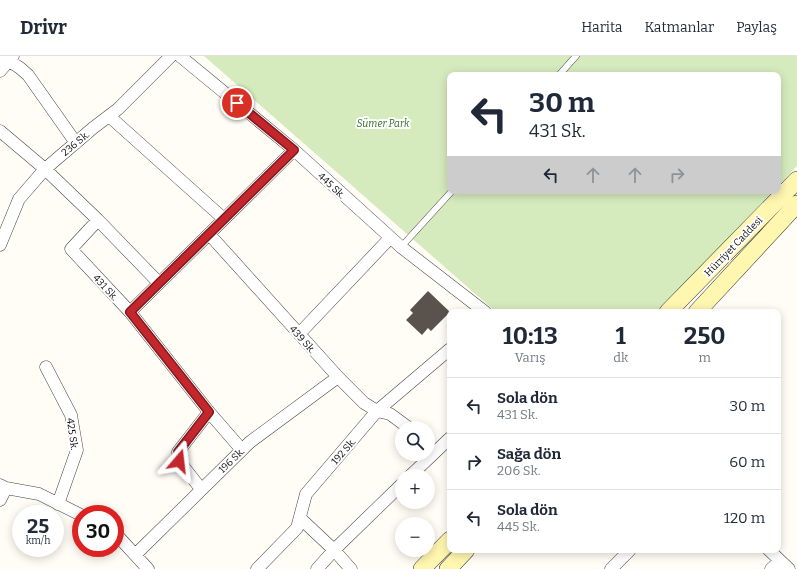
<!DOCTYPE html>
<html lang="tr">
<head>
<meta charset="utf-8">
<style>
  :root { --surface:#fff; --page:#f6f6f7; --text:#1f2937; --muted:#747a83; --line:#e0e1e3 }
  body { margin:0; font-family:Bitter,serif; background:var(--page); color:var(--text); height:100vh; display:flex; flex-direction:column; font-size:15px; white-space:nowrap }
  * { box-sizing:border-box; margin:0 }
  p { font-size:13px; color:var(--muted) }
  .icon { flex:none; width:22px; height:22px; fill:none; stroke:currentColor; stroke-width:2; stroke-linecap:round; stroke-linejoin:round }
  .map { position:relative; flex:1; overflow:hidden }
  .side { position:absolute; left:447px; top:253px; width:334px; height:244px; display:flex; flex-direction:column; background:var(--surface); border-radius:8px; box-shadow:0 2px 10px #0003 }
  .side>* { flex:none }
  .top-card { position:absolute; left:447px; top:16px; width:334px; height:122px; border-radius:8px; box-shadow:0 2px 10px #0003; background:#fff; color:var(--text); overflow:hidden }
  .controls { position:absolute; left:395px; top:365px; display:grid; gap:8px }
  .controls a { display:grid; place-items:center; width:40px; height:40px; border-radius:50%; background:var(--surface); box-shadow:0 2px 10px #0003; font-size:20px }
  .speed { position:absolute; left:12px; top:449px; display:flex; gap:8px; font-size:20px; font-weight:700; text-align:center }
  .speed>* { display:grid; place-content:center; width:52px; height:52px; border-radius:50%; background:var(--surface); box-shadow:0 2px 10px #0003; line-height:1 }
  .speed small { font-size:10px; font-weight:400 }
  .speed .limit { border:6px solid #d22; background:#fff; color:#111 }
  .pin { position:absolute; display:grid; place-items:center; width:34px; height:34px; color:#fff; margin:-17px; border:2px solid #fff; border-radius:50%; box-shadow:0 1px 4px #0007 }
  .me { position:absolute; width:44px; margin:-22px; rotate:17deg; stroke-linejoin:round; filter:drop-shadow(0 0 3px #0008) }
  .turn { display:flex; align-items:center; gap:14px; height:84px; padding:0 16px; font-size:18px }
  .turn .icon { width:52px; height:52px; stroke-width:2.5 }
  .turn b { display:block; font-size:28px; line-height:34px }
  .lanes { display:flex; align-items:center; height:38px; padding:0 16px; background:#0003; justify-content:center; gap:20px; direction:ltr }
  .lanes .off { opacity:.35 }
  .eta { display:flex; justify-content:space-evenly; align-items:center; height:68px; text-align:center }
  .eta b { font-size:24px; font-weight:700; line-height:28px }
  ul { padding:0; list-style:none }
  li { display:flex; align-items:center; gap:12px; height:56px; padding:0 16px; border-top:1px solid var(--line) }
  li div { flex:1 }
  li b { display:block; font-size:15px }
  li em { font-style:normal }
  header { display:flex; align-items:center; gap:24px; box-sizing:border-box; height:56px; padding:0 20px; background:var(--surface); border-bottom:1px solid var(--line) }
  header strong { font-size:19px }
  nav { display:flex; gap:22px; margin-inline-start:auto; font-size:14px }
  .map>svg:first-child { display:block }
  .green { fill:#d5ebbd }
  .building { fill:#5a524d }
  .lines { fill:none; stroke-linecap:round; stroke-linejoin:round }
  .lane-casing { stroke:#444; stroke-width:7 }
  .street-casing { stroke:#444; stroke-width:13 }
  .secondary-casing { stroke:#333; stroke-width:18 }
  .lane { stroke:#fff; stroke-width:6 }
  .street { stroke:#fff; stroke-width:12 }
  .secondary { stroke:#fff6b0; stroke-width:17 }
  .route-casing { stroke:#7f191e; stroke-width:10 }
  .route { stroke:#c4262e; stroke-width:7 }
  .labels { text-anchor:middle; stroke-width:4; stroke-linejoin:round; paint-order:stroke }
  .park-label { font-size:10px; font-style:italic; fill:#2f6b1f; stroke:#fff }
  .street-label { font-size:10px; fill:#111; stroke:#fff }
</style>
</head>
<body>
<header>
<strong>Drivr</strong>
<nav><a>Harita</a><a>Katmanlar</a><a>Paylaş</a></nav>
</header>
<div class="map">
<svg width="797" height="513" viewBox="0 0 797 513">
  <rect width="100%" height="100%" fill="#fffdf5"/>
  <path class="green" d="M204,0H797V110L778,130V19H450V135H773L658,256H496Z"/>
  <path class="building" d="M428,235L450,256L431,275L428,272L422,279L406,264L413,257L410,254Z"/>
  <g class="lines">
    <g class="lane-casing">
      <path id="lane" d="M559,19L576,0
        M401,191L452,135"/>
    </g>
    <g class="street-casing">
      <path id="street" d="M2,0L20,12L28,19L76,87
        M180,0L294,94L401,191L485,256
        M0,15L13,0
        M109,60L224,163
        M0,75L45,113L98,164L159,227
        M98,164L71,193L130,256L209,356L242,394
        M209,178L338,321L364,347L377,355L390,358L409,372
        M0,189L19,143L45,113L93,72L118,53L171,0
        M130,256L294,94
        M299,278L390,182
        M46,311L71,359L77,394L58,448
        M410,420L450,382
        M0,429L6,432L39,438L81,459
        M201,433L179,405L178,396L209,356
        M0,444L6,432
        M300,462L334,494L351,513
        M115,477L148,513
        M769,494L789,513
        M135,499L250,386L338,321
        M257,513L297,472L306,438L377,355L450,293
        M317,513L334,494L402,428
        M611,513L630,494
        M771,513L780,505"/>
    </g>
    <g class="secondary-casing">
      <path id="secondary" d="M668,256L797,124
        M697,256L797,148
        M422,513L450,484
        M448,513L466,494"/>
    </g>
    <use href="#lane" class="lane"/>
    <use href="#street" class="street"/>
    <use href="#secondary" class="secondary"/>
  </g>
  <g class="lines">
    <g class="route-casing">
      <path id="route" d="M179,405L178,396L209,356L130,256L294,94L237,47"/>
    </g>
    <use href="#route" class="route"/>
  </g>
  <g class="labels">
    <g class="park-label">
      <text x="383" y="71">Sümer Park</text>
    </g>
    <g class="street-label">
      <text transform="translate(75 87) rotate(-40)" y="4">236 Sk.</text>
      <text transform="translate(332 129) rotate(43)" y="4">445 Sk.</text>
      <text transform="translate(733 190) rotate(-46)" y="4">Hürriyet Caddesi</text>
      <text transform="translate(106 231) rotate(47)" y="4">431 Sk.</text>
      <text transform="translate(303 283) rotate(48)" y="4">439 Sk.</text>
      <text transform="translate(73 378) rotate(82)" y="4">425 Sk.</text>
      <text transform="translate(343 395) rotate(-49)" y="4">192 Sk.</text>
      <text transform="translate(231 404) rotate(-44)" y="4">196 Sk.</text>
    </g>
  </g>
</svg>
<div class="controls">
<a><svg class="icon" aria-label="search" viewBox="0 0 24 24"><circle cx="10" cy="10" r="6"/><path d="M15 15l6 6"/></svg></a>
<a>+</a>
<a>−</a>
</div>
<div class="speed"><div>25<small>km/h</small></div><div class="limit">30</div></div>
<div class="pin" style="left:237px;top:47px;background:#d93025"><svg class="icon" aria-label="arrive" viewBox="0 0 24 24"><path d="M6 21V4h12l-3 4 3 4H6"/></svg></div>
<svg class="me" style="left:179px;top:405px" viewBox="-20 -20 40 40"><path d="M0-17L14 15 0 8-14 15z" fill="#c4262e" stroke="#fff" stroke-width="4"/></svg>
<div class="top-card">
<div class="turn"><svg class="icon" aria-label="left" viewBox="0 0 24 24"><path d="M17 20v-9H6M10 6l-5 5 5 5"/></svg><div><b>30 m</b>431 Sk.</div></div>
<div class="lanes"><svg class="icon" aria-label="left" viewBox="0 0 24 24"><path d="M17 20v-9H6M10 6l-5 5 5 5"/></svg><svg class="icon off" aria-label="ahead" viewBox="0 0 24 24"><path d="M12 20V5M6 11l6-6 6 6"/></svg><svg class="icon off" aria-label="ahead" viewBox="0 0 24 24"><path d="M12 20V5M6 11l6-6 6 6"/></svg><svg class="icon off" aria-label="right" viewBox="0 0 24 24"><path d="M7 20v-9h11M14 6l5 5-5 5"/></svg></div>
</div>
<section class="side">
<div class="eta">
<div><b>10:13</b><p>Varış</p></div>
<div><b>1</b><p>dk</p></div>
<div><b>250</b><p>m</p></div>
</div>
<ul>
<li><svg class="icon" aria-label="left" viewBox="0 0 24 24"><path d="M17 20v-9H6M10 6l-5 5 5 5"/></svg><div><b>Sola dön</b><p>431 Sk.</p></div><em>30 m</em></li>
<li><svg class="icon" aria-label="right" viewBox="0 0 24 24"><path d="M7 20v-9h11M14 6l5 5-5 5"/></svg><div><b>Sağa dön</b><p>206 Sk.</p></div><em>60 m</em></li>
<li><svg class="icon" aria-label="left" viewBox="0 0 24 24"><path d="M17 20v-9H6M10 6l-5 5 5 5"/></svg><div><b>Sola dön</b><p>445 Sk.</p></div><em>120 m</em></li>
</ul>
</section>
</div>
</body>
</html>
